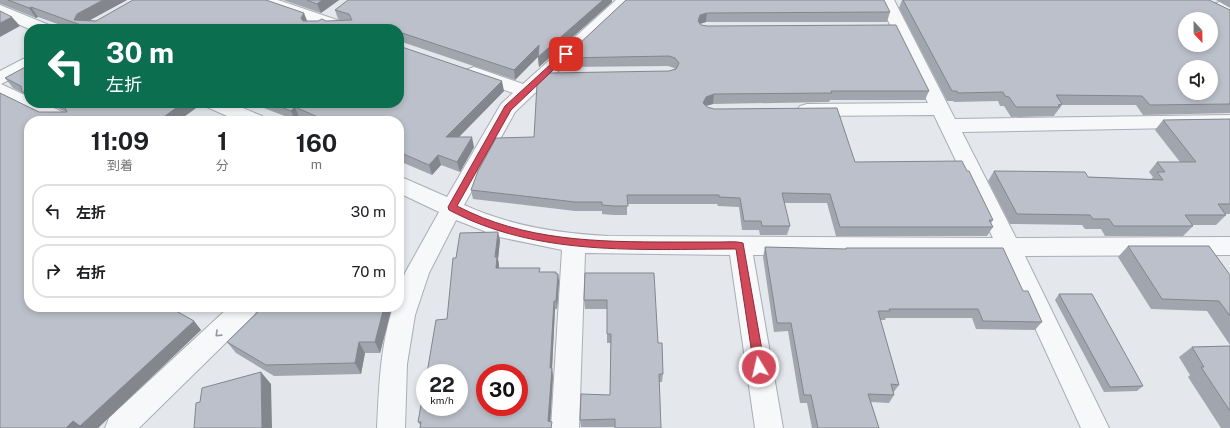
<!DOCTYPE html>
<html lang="ja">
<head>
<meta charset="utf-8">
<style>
  :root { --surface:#fff; --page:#f6f6f6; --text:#202124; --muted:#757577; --line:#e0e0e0 }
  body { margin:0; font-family:"Public Sans","Noto Sans JP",sans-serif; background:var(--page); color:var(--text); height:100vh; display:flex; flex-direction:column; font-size:15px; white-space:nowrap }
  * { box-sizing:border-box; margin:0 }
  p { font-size:13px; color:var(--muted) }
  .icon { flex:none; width:22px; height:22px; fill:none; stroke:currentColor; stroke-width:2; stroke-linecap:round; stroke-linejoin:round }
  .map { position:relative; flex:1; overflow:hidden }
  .side { position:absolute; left:24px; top:116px; width:380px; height:196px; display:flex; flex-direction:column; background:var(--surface); border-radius:16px; box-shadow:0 2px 6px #0003 }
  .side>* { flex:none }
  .top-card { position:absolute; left:24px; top:24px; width:380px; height:84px; border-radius:16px; box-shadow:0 2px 6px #0003; background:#0b6e4f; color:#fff; overflow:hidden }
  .needle { width:26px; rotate:158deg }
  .buttons { position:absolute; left:1178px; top:12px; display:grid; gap:8px }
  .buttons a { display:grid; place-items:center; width:40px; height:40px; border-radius:50%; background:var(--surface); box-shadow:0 2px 6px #0003; font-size:20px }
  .speed { position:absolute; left:416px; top:364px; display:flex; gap:8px; font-size:20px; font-weight:700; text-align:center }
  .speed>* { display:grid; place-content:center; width:52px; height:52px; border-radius:50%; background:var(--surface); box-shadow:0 2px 6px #0003; line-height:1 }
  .speed small { font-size:10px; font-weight:400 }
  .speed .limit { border:6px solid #d22; background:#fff; color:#111 }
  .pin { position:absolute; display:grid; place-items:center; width:34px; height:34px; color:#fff; margin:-17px; border-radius:8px; box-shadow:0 2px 6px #0006 }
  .me { position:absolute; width:44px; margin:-22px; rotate:351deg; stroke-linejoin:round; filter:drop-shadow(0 0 3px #0008) }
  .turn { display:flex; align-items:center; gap:14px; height:84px; padding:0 16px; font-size:18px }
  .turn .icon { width:52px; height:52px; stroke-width:2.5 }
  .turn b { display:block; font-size:28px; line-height:34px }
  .eta { display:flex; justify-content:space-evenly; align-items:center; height:68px; text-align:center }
  .eta b { font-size:24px; font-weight:700; line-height:28px }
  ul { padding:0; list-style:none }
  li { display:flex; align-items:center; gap:12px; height:54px; margin:0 8px 6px; padding:0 8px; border:2px solid var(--line); border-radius:16px }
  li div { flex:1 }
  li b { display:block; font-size:15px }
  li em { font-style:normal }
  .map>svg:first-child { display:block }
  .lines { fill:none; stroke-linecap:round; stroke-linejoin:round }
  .minor-casing { stroke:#a9aeb7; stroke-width:2 }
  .minor { fill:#f7f8fa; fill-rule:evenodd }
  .wall { fill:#a1a5ae }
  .shaded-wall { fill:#83868d }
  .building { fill:#bbc0ca; stroke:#83868d; fill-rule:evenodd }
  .oneway { stroke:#9196a0 }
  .route { fill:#d1495b; stroke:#882f3b }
</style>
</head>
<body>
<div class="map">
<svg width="1230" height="428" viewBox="0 0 1230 428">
  <rect width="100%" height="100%" fill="#e4e7ec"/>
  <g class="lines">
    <g class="minor-casing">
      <path id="minor" d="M254,0H278L352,25L354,29H330L256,3Z
        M616,0H633L515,112L464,205C511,226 557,233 608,236L993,238L934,115L807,116L800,114L797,110L800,106L807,104L928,103L878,0H894L955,119L1230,115V127L962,132L1016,238L1230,237V255L1025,256L1109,428H1081L1002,256L753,255L783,428H755L730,255L585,253L579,428H551L562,250L499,237L456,220L429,273L415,315L407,364L405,428H377C379,388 380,346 393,307H399V291L405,273L439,212L399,193V176L447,197L501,104L513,93L468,77L465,73L468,69L474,67L480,69L523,84Z
        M1227,0H1230V9L1215,13L1209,11L1207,8L1209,5Z
        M0,5L49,25L51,29H29L0,16Z
        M29,58V70L1,84L29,97V103H43L71,116L74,121H48L0,97V71L23,59Z
        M205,103H231L262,116L265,121H238L207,107Z
        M229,307H258L255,314L139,428H105L109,418Z"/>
    </g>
    <use href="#minor" class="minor"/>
  </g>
  <path class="wall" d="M0,0H127L89,20L96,21H342L338,19L335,10L612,2L539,67L538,56L515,80L399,41V29H72L38,17L36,18L1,4H0Z
    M283,0H339L321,13Z
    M626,0L890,12L887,22H706L700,24L701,25L929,91L925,100H830L829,102L713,104L706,106L707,107L855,162L993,220L991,223L993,227L987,236H836L827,203H784L790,226L787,235H760L759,230H742L739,207L718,206L717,204H627V215H614L602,214V211H575L473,199L471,190L534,137L669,71L675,69L674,68L668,66L565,67L564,58Z
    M902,0H1209L1230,10V113L1143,115L1136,105H1062L1056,113L1055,114L1054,116L1011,117L1004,106H1000L998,101L954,102L953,101H947L899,8Z
    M1216,0H1230V8Z
    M29,65V100L23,93L13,88L5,78Z
    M504,91L459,137L474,147L460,172L441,165L432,175L399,161V121H308L299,117L295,120L251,103H399Z
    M0,93L39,112H66L47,103H203L178,121H29V307H169L194,321L201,330L98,428H0Z
    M1230,119V214H1226V215L1216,225H1192L1193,226L1183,236H1105L1101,229H1085L1082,225L1010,224L988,181L994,171L1088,177L1151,179L1153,177L1149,172L1157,162H1180L1155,130L1163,120Z
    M500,240L498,259L499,265V268L558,274L559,282L557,309H555L552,369L553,376L550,422L421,426L418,422L447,319L456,258Z
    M1128,246L1230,275V345L1207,311L1151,309L1118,257Z
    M765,247L845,249L846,248L1023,291L1042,322L1035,330L976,329L972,318H886L885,320H880L899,385L893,393L894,395L889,403L871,402L879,428H812L807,403H800L788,331L774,332L763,257Z
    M585,273L658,343L663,374L662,382H659L615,427H581L580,420L610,395L611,343H607V309H585L584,300Z
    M1059,294L1143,386L1137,391L1104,392L1055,300Z
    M263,307H392L380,353H365L361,374L274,376L236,353L227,342Z
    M1230,346V428H1221L1188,377L1190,375L1179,357L1192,347Z"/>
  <path class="shaded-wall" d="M103,0H127L83,24L74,20L77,14Z
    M322,0H339L321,13L317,4Z
    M603,0H612V2L539,67L538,57Z
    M31,7L38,17L36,18L29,8Z
    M304,13L308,23L305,28L301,18Z
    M707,13L706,22L699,24L698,21L700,15Z
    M12,17L20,26L0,37V23Z
    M539,45L540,55L515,80L514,70Z
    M502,81L504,91L449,147L446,137Z
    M714,94L713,104L705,106L703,103L706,97Z
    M183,103H203L178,121H158Z
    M295,107L299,117L295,120L291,111Z
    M472,137L474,147L460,172L457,162Z
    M438,155L441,165L432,175L429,165Z
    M498,232L500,240L498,259L499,265L498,277L496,268L495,257Z
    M558,274L559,282L557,309L556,301Z
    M554,301L555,309L552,369L553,376L550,428L548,421L550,368Z
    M384,307H392L380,353L375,342Z
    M194,321L201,330L98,428H83L80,426Z
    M359,342L365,353L361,374L355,363Z
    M261,372L271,384L272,428H262Z
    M73,421L83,428H66Z"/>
  <path class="building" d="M8,0H103L77,14L74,20L96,21L133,0H266L304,13L301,18L303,21H318L322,19L326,21L352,20L349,14L335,10L348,0H603L538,57L539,45L514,70L399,32V29H92L31,7L29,8Z
    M307,0H322L317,4Z
    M626,0H884L890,12L707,13L700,15L698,21L701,25L707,26L896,25L929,91H831L832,93L714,94L706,97L703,103L707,107L714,109L837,108L855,162L962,161L967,171H969L993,220H989L993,227H840L830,194L782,193L790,226H762L761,221H744L740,198L719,197V195H627L628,206H614L602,205V202H575L471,190L478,171L496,138L534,137L537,84L549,73L669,71L676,69L679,63L675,58L669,56L564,58Z
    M903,0H1209L1230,10V104L1150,105L1142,96L1056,95L1062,104L1058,105L1060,107H1016L1009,97L1005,96L1003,92L958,93L957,91H952ZM1185,19H1211V45H1185ZM1185,67H1211V93H1185Z
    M0,11L12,17L0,23Z
    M399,46L502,81L446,137H472L457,162L438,155L429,165L399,152V121H327L295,107L291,111L271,103H399Z
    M29,65V92H22L21,86L5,78Z
    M0,93L39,112H67L64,105L60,103H183L158,121H29V307H169L194,321L80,426L73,421L66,428H0Z
    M1230,119V204H1218L1226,215H1185L1193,226H1114L1109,219H1093L1090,215L1017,214L994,171L1085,172L1088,177L1163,180L1157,172H1165L1157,162H1196L1163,120Z
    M498,232L495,257H497L496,268H540L539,272H556V274H558L556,301H554L550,368H552L548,421L552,422L551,428H420L421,422H418L425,383V407H459V373H427L436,320L447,319L453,258H456L460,233ZM485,373H519V407H485Z
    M1128,246H1209L1230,275V316L1219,301L1162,299Z
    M765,247L846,249V248H1003L1023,291H1028L1042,322L983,321L978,309H889L890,311H878L899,385L891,384L894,395L868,394L879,428H818L811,395H804L791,323H777Z
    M585,273H654L658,343H662L663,374H659L661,428H615V419L580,420L581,394L610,395L611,334H607V300H584Z
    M1059,294H1092L1143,386L1110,387Z
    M263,307H384L375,342H359L355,363L266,365L227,342Z
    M1230,346V411L1201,367H1204L1192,347Z
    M261,372L262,428H194L196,403L200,402L202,388Z"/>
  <defs><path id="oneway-chevron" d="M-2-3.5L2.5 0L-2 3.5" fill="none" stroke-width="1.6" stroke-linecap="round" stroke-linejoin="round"/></defs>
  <use class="oneway" href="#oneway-chevron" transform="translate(218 334) rotate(136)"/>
  <path class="route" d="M566,51L570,54L569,55L511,110L457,206C524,241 597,242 671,242C687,242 703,242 719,242C727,242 736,241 743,243L765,367L763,371L759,372L756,371L754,367L736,249C638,249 538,257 449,210L448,207L505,106L564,52Z"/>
</svg>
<div class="buttons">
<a><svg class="needle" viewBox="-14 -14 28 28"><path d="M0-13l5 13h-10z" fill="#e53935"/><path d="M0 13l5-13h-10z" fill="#757577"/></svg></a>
<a><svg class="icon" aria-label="sound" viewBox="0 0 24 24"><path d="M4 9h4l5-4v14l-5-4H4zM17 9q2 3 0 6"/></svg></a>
</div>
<div class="speed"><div>22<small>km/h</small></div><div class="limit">30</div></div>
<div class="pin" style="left:566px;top:54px;background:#d93025"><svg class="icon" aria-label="arrive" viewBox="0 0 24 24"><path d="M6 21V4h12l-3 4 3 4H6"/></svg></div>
<svg class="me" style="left:759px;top:367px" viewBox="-20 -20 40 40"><circle r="17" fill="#d1495b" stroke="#fff" stroke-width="3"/><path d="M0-11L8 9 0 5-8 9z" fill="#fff"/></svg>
<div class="top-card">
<div class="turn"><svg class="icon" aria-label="left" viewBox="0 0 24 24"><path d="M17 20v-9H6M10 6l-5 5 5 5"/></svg><div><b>30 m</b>左折</div></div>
</div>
<section class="side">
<div class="eta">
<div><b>11:09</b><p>到着</p></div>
<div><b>1</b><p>分</p></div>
<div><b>160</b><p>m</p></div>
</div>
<ul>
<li><svg class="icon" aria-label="left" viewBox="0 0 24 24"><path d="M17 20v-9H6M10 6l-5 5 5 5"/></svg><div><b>左折</b></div><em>30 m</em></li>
<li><svg class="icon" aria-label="right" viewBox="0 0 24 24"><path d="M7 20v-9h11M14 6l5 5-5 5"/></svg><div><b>右折</b></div><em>70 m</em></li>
</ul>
</section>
</div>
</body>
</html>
